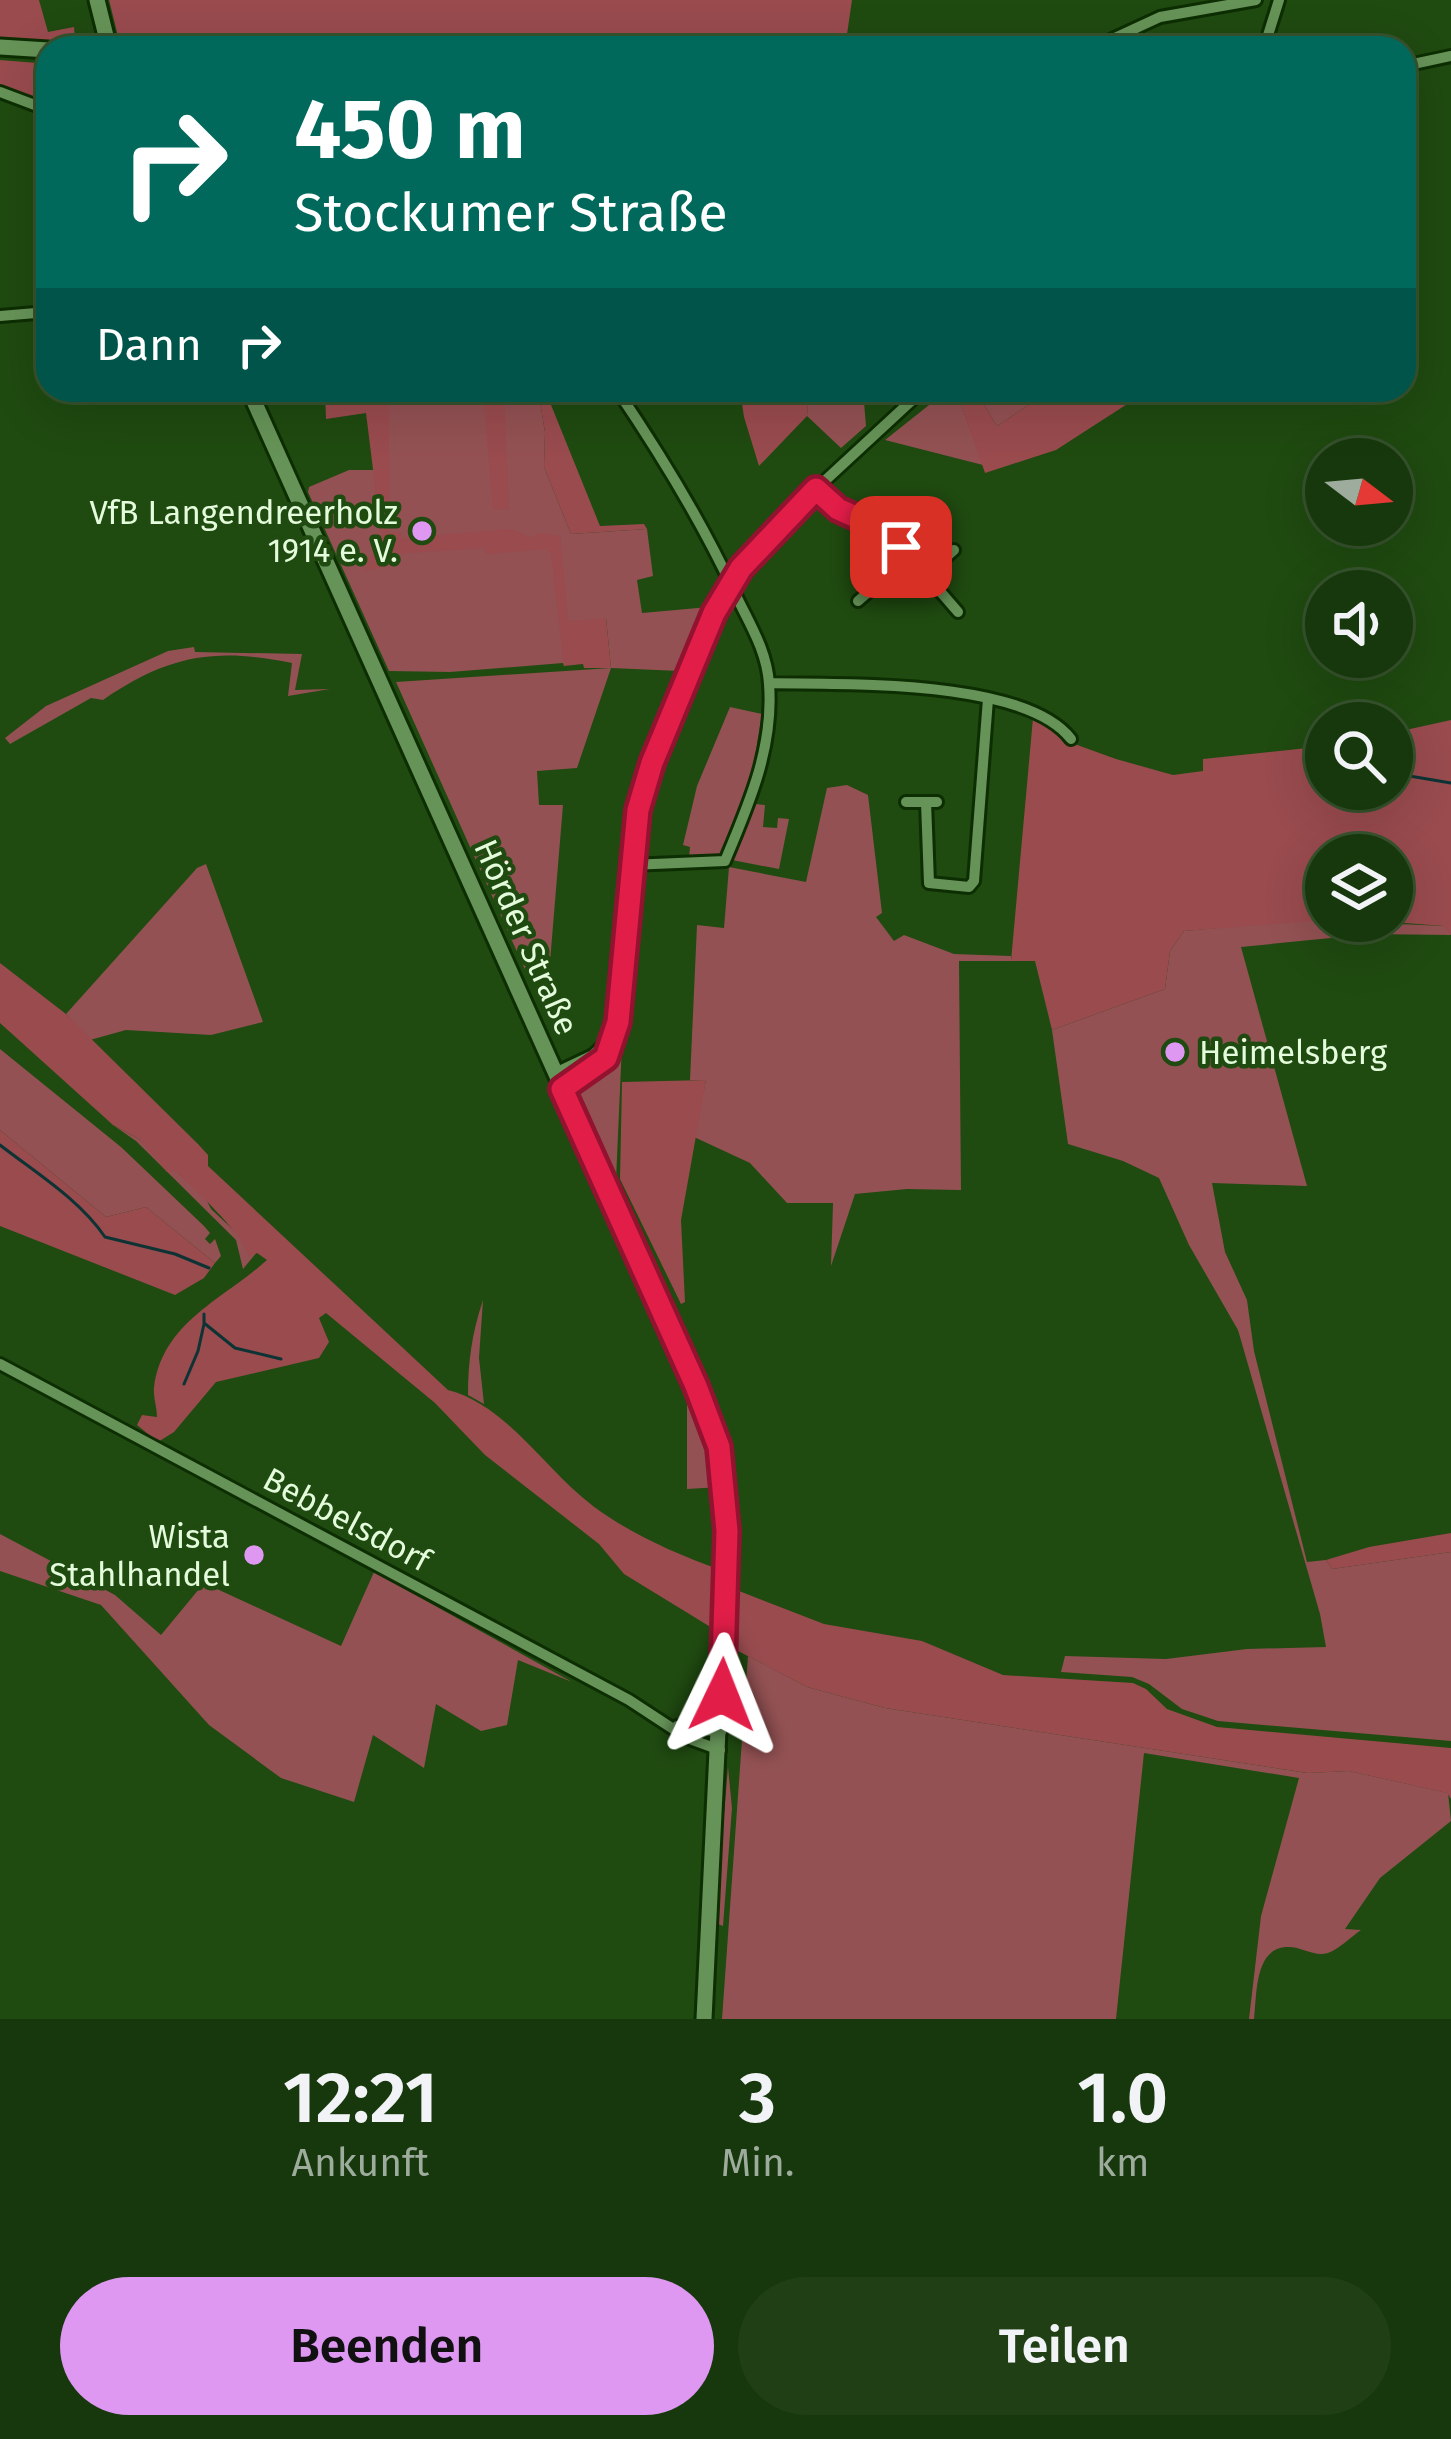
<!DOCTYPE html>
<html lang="de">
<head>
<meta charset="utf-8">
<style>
  :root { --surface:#17380c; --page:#203f15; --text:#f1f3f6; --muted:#9eac9d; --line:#36522d; --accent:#de98f2 }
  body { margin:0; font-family:"Fira Sans",sans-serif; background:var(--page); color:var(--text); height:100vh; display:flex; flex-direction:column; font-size:45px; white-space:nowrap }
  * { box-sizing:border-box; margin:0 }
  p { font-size:39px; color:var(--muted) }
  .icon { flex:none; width:66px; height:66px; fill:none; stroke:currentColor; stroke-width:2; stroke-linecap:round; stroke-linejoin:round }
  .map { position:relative; height:2019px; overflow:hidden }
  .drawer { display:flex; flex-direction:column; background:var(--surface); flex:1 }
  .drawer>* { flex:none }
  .guide { position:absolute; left:36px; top:36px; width:1380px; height:366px; border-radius:36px; box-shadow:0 12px 48px #0002,0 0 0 3px var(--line); background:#00695c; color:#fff; overflow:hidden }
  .needle { width:78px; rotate:106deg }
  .controls { position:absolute; left:1305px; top:438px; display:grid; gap:24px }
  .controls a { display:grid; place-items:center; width:108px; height:108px; border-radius:50%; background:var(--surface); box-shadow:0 12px 48px #0002,0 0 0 3px var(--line); font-size:60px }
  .pin { position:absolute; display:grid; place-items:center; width:102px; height:102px; color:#fff; margin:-51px; border-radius:24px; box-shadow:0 6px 18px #0006 }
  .me { position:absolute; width:132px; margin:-66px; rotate:2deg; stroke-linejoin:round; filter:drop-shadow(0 0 9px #0008) }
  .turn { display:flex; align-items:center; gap:42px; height:252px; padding:0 60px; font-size:54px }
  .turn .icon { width:156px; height:156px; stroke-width:2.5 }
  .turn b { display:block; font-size:84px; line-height:102px }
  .then { display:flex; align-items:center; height:114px; padding:0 60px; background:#0003; gap:24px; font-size:45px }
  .eta { display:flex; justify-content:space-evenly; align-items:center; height:204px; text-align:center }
  .eta b { font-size:72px; font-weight:600; line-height:84px }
  .action { display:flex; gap:24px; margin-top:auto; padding:24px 60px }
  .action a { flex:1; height:138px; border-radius:72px; background:var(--accent); color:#111; font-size:48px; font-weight:600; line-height:138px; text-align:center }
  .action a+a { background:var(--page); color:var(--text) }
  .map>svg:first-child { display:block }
  .green { fill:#935153 }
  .forest { fill:#994b4e }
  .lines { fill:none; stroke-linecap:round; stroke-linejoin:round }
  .stream { stroke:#0d3334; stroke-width:3 }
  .street-casing { stroke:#0d2e02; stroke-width:16 }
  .secondary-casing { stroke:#0d2e02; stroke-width:21 }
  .street { stroke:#669358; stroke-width:10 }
  .secondary { stroke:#669358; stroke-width:15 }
  .route-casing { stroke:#92132f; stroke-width:30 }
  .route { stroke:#e11d48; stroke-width:21 }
  .poi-dot { fill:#de98f2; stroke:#1f4a10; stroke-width:4.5 }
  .labels { text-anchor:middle; stroke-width:9; stroke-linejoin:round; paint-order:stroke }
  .poi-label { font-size:33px; fill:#e4fcdc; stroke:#1f4a10; text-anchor:end }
  .street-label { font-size:33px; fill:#e4fcdc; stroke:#1f4a10 }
</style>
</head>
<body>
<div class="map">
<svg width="1451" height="2019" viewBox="0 0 1451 2019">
  <rect width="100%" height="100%" fill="#1f4a10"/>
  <path class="green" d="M389,390H504L505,394L538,390L545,432L544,467L571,534L647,529L653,576L637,580L642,613L709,607L680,671L611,668L577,768L537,771L539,805H563L549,974H527L396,682L611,668L606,618L564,666L563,663L450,672L389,671L308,492L309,487L349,470H387Z
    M823,390H863L866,426L841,448L807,416L808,404Z
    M948,390H956L983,465L885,440Z
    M975,390H1051L997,426Z
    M194,647L195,652L302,654L295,690L330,689L288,696L292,663C214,647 167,656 103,700L91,698L10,744L5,738L46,706L168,651Z
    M730,707L762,714L751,780L720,856L689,858L690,847L683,845L697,786Z
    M847,785L868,795L882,913L876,917L894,941L904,935L954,954L1011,956V961H959L961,1190L907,1189L855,1194L831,1266L833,1203H787L750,1163L694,1137L706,1080H690L697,925L724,928L729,867L806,882L827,788Z
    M756,804L765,805L763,827L777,828L778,818L789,819L779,869L732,860Z
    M206,864L263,1022L211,1035L126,1030L90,1040L66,1014L197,868Z
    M1305,920L1445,926L1451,935L1371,934L1241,947L1307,1186L1212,1183L1225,1252L1247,1300L1254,1351L1307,1562L1326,1560L1332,1569L1451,1552V1741L1218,1721L1182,1709L1149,1684L1132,1677L1061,1672L1065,1656L1166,1659L1247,1649L1326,1647L1320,1614L1238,1330L1189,1245L1159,1178L1123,1161L1068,1144L1052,1030L1165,989L1170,951L1184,931Z
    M620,1043L622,1044L616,1180L579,1096L583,1081L610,1060Z
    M0,1049L121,1147L204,1226L210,1233L205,1239L210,1244L215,1239L221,1256L215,1263L146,1207L106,1217L0,1130Z
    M113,1125L139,1139L205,1197L211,1209L257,1252L243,1269L236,1240L136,1141Z
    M483,1300L479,1358L484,1404L468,1395C468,1361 472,1333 483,1300Z
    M687,1386L721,1487L687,1489Z
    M0,1534L115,1595L161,1635L204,1583L341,1646L374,1572L572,1682L518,1660L507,1725L481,1731L436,1704L424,1768L373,1735L354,1802L281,1778L209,1725L101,1605L0,1571Z
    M748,1656L807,1687L885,1708L1307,1773L1349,1771L1448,1793L1451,1821L1380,1878L1345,1929L1361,1930C1351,1937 1339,1949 1328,1953C1314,1957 1302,1947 1289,1947C1254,1946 1257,1995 1254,2019H1249L1261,1916L1299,1778L1144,1753L1116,2019H722Z
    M728,1767L732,1808L723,1926L715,1923Z"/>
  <path class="forest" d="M0,0H39L48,32L74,27L75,39L35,43L0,38Z
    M109,0H852L845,48H121Z
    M0,60L37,63L45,83L44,101L0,86Z
    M325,390H389V533L401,532L402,538L510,529L534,538L537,533L560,536L568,621L606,618L611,668H584L583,664L564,666L551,553L546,549L486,554L484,548L396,554L391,557L390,566L366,571L364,559L383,550L366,413L326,419Z
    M405,390H523L504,395L509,509L493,510L483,393L407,394Z
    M538,390H545L600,526L644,524L647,529L571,534L544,467L545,432Z
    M740,390H823L808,404L807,416L759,466L744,417Z
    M956,390H975L997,426L1051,390H1149L1056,450L985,473Z
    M1033,718L1069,742L1116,759L1173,775L1203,771V759L1326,746V789H1392V733L1451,720V935L1444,926L1379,921H1392V855H1326V920L1184,931L1170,951L1165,989L1052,1030L1035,961H1011Z
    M0,963L66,1014L198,1144L208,1155V1166L448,1390C507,1405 545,1470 593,1506C629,1533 676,1554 718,1569L717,1631L624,1574L599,1544L485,1455L435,1403L326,1313L319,1318L329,1342L319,1358L216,1382L174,1432L158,1442L137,1425L142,1415L157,1417C157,1407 153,1397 154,1388C162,1322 224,1299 267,1260L257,1253L249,1257C247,1238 192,1186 176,1172H167L139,1139L113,1125L0,1023Z
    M706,1080L681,1220L685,1302L681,1304L620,1179L622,1082Z
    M0,1130L106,1217L146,1207L215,1263L204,1278L175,1295L0,1226Z
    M1451,1533V1552L1332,1569L1326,1560L1369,1547Z
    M739,1591L824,1624L922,1641L1003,1675L1133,1683L1146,1689L1167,1709L1217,1727L1451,1748V1799L1447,1793L1349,1771L1308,1773L885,1708L807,1687L738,1651Z"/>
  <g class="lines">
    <path class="stream" d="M1392,773L1451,783
      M0,1145C36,1173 79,1199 105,1237L175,1254L209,1268
      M204,1314V1323L235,1348L281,1359
      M184,1384L198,1351L204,1324"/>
    <g class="street-casing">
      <path id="street" d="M1093,48L1160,17L1256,0
        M1264,48L1279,0
        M41,50L48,77
        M1404,66L1451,56
        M0,92L48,110
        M0,316L48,312
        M617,390C661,455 700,518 733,589C747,620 767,649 769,684C774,747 749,804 725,861L630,865
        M816,489L838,509L889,532L926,575L954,550
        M926,575L958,612
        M858,601L909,557
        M769,683C841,685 1024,678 1071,739
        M906,802H937
        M926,802L929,883L969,887L974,881L988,699
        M555,1073L593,1055L611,1038
        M562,1089L606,1057L618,1022L638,810L652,763L720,602L741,568L816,489L923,390
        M0,1364L629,1700L687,1738L720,1750
        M677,1726L721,1732"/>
    </g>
    <g class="secondary-casing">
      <path id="secondary" d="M97,0L109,48
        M0,47L48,50
        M74,48L108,46
        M249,390L696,1386C718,1439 728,1487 727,1545L704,2019"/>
    </g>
    <use href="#street" class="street"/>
    <use href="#secondary" class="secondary"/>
  </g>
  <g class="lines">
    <g class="route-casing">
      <path id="route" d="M722,1695L727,1531L719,1447L696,1386L562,1089L606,1058L618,1022L638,810L652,763L714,613L741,568L816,489L838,509L889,532L901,547"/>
    </g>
    <use href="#route" class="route"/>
  </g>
  <g class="poi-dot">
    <circle cx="422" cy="531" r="12"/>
    <circle cx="1175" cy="1052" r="12"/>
    <circle cx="254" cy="1555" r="12"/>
  </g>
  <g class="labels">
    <g class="poi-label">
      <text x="398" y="524">VfB Langendreerholz<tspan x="398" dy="38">1914 e. V.</tspan></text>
      <text x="1199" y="1064" text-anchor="start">Heimelsberg</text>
      <text x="230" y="1548">Wista<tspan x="230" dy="38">Stahlhandel</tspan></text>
    </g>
    <g class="street-label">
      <text transform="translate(527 937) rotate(66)" y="12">Hörder Straße</text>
      <text transform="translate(347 1519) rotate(28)" y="12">Bebbelsdorf</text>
    </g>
  </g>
</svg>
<div class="controls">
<a><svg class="needle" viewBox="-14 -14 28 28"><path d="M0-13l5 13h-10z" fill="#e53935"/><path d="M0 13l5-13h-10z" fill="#9eac9d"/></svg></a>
<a><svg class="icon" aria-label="sound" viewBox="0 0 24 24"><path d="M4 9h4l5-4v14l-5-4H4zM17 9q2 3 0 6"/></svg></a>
<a><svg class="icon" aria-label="search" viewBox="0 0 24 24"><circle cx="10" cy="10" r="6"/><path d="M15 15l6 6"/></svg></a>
<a><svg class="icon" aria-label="layers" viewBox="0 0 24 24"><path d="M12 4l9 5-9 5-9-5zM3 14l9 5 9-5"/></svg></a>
</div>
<div class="pin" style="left:901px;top:547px;background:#d93025"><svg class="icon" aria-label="arrive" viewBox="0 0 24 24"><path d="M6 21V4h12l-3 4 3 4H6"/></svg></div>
<svg class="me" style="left:722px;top:1695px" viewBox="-20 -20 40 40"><path d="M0-17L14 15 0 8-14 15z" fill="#e11d48" stroke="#fff" stroke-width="4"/></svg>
<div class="guide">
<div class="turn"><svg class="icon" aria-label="right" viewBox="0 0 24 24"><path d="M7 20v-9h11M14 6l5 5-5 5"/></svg><div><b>450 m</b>Stockumer Straße</div></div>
<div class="then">Dann<svg class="icon" aria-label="right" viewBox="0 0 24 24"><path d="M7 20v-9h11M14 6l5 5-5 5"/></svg></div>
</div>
</div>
<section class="drawer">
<div class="eta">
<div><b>12:21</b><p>Ankunft</p></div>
<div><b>3</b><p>Min.</p></div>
<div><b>1.0</b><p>km</p></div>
</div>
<div class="action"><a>Beenden</a><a>Teilen</a></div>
</section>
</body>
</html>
